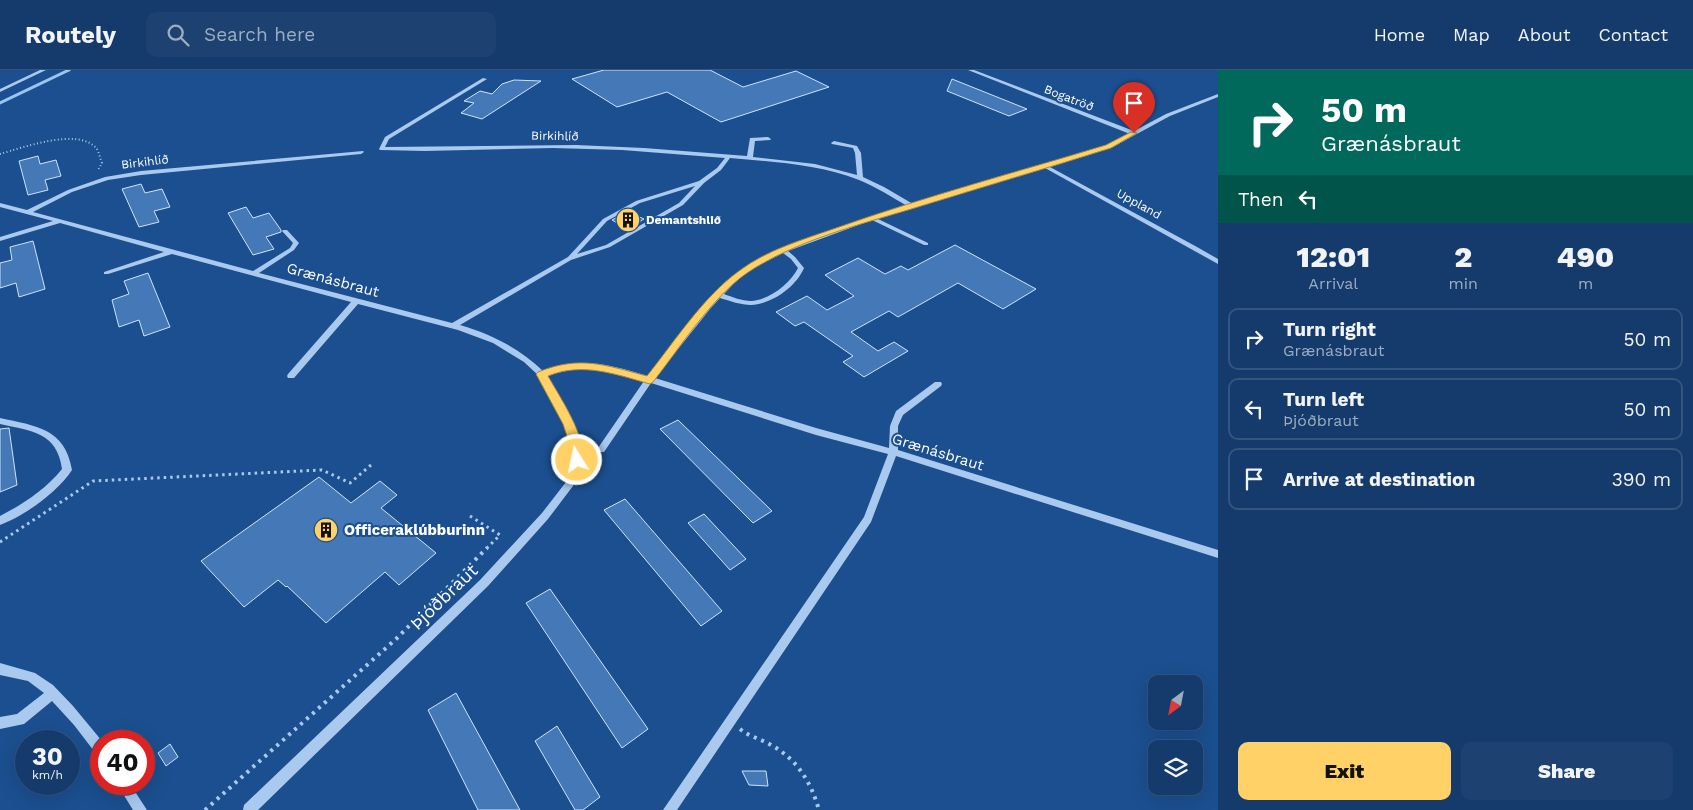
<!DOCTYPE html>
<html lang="en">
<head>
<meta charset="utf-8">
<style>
  :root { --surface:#143b6b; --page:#1d4271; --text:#f1f3f6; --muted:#9dadc1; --line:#33557e; --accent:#ffd166 }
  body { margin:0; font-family:"Work Sans",sans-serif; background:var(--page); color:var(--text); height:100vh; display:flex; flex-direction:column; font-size:19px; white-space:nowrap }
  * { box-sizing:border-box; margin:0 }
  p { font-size:16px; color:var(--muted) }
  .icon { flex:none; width:28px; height:28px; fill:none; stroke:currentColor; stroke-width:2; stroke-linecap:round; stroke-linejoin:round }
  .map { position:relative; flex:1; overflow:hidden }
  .side { display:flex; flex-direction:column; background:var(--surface); width:475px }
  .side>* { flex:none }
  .banner { background:#00695c; color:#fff; overflow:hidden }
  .needle { width:32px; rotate:212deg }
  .controls { position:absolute; left:1148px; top:605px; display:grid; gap:10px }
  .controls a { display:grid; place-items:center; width:55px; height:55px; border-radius:10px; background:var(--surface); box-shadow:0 5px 20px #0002,0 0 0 1px var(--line); font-size:25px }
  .speed { position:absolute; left:15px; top:660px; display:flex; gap:10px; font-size:25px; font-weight:700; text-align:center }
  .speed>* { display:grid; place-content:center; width:65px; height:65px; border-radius:50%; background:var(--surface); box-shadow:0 5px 20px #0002,0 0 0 1px var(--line); line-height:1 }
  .speed small { font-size:12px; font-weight:400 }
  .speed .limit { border:8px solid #d22; background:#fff; color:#111 }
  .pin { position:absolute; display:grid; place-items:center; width:42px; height:42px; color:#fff; margin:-51px -21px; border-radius:50% 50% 50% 0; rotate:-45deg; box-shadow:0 0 5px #0007 }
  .pin .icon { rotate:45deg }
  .me { position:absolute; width:55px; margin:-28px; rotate:350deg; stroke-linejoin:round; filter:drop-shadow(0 0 4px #0008) }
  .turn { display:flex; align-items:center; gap:18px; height:105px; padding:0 20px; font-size:22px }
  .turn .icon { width:65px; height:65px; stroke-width:2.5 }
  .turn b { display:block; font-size:35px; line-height:42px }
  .then { display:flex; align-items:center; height:48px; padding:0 20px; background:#0003; gap:10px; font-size:19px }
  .eta { display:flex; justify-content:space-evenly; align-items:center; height:85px; text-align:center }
  .eta b { font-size:30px; font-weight:800; line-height:35px }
  .button { display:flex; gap:10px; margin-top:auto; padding:10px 20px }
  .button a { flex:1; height:58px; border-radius:10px; background:var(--accent); color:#111; font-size:20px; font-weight:800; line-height:58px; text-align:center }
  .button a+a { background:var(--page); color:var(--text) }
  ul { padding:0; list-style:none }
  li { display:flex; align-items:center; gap:15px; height:62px; margin:0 10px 8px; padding:0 10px; border:2px solid var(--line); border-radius:10px }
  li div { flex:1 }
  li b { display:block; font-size:19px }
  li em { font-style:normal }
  header { display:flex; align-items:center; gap:30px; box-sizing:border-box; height:70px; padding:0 25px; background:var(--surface); border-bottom:1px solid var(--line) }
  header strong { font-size:24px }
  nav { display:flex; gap:28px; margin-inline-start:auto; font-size:18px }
  .search { width:350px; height:45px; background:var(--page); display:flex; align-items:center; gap:12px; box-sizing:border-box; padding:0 18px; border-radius:10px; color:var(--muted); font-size:19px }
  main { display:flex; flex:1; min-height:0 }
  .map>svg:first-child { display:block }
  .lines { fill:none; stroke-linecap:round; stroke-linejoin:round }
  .stream { stroke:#9cc4f0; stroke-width:3 }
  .building { fill:#4478b7; stroke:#cfe3fa }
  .path-far2 { stroke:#a9c9ee; stroke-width:2; stroke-dasharray:1 2.5; stroke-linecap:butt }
  .path-far1 { stroke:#a9c9ee; stroke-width:3; stroke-dasharray:2.5 4; stroke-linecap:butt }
  .path { stroke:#a9c9ee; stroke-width:4; stroke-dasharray:3 5; stroke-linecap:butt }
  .minor { fill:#a9c9ee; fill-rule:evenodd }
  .route { fill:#ffd166; stroke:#a68842 }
  .labels { text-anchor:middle; stroke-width:4; stroke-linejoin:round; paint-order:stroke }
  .far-street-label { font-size:12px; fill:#fff; stroke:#1b4f8f }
  .far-poi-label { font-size:12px; font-weight:bold; fill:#fff; stroke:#1b4f8f; text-anchor:start }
  .street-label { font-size:15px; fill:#fff; stroke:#1b4f8f }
  .poi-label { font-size:15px; font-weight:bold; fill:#fff; stroke:#1b4f8f; text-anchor:start }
  .near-street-label { font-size:18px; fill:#fff; stroke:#1b4f8f }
</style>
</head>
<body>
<header>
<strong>Routely</strong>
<div class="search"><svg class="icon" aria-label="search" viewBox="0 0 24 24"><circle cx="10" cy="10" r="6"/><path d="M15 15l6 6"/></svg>Search here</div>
<nav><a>Home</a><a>Map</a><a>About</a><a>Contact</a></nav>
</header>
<main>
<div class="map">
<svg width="1218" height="740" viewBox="0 0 1218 740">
  <rect width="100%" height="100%" fill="#1b4f8f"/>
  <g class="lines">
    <path class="stream" d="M0,33L69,0"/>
  </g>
  <path class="building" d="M604,0H710L743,17L796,1L829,17L721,52L667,22L617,37L572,9Z
    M952,9L1027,39L1009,46L947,21Z
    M514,10L541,11L482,49L461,43L474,33L464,31L480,21L492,24L502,14Z
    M38,86L40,94L56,90L61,106L45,110L48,120L28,125L19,91Z
    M141,114L145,123L162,119L170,137L154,141L159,152L139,157L122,119Z
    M246,137L253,148L269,143L281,160V162L266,167L274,179L253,185L228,143Z
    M628,142L644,149L628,159L612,150Z
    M33,171L45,219L19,227L16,213L0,218V193L12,190L10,177Z
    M955,175L1036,219L1003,239L958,213L898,247L889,241L851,262L878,281L894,272L908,281L864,307L843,292L853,286L804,252L795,256L776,242L807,226L827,240L854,226L825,205L858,188L885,204L901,196L908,200Z
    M148,203L170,257L144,266L139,250L119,257L112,230L129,224L124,211Z
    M678,350L772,441L753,453L660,359Z
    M9,358L17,415L0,422V359Z
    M319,407L351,433L380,411L397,425L381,438L436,483L399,515L385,502L326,553L287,516L286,517L278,510L244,537L201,491Z
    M625,429L722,541L701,556L604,440Z
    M704,444L746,489L730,500L688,453Z
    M550,519L648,659L622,678L526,533Z
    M456,623L520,740H478L428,640Z
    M557,656L600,727L583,740H575L535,671Z
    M170,674L178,687L166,696L158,683Z
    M742,701H766L768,716L749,715Z"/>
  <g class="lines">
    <path class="path-far2" d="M0,84C22,78 78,57 96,78C99,81 100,89 102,93L98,100"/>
    <path class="path-far1" d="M470,446L500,465L485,480
      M0,472L93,411L322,400L350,413L371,395"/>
    <path class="path" d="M740,659C750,667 761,669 771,675C797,689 811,712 819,740
      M205,740L396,569L487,478"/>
    <path class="minor" d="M40,0H46L0,22V19Z
      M968,0H974L1134,61L1166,44L1218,24V27L1170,46L1111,78L1050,97L1197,177L1218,189V194L1045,98L878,149L928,173V175H924L872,150L788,181L795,187L804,198C796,217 772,234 751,235C741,235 730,231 720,228L710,239L655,308L816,358L889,378L890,356L896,341L935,312H941L942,314L941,316L903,345L898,356V380L1218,480V488L896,386L871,452L677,740H663L864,447L888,384L816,365L651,313L604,382H598L597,380L598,378L644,311C621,304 594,295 570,298C562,299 554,302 547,305L573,355L579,372L581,390L573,416L548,449L488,516L258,740H243L244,735L480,510L542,443L566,412L573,390L571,372L565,355L539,306L524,292L493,273L458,260L358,234L294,308H288L287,306L288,304L351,232L172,184L108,204H104V202L164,182L60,153L0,171V167L53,151L0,137V133L27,140L68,120L105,107L141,101L363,81L364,82L361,84L141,105L108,110L72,122L33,142L253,201L290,178L293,173L282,161L283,160H287L299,173L294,180L259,203L452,253L568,187L603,149L636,131L699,111L717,98L725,88L622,80L553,78L425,81L380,80L379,79L385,67L483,8L487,9L389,69L385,77L576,75L644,78L747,86L750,68L768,67L771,69L770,70L755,71L753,87L815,94L857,105L855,83L853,78L832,74L831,73L834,71L857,76L861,83L863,107L884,117L913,134L1107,76L1130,64ZM730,88C773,92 818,94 859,110C876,117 892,127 907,136L870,147L793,174L763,188L740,201L704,235L648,306C610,295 581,286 543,301C519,278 491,264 460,255L571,190L610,177L683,135L704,113L721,100ZM695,116L679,133L606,175L577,184L607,151L640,133ZM783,183L791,189L798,198C790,214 769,230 751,231C742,231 732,227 724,224L744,203Z
      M0,348C36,356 65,358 72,400C58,422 24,446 0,455V446C23,434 45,420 62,399C57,362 31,361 0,354Z
      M0,593L35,603L53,615L73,636L102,671L101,687L97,685L74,655L52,631L24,654L0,659V647L17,644L44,623L28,611L0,605Z
      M117,714H130L147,740H133Z"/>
  </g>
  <path class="route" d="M1131,62L1137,63L1111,78C1044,99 976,119 908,140C857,155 791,173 747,203C712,227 679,279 653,312L650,314C615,304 582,292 548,306C558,324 591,373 581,393H573L569,372L563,354L536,304L538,302C580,285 605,295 647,306C675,271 703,227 739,201C768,179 805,169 839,157C927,126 1017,102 1106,75Z"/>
  <defs>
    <g id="building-disc" transform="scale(1.25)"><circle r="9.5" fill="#ffd166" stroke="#1b4f8f"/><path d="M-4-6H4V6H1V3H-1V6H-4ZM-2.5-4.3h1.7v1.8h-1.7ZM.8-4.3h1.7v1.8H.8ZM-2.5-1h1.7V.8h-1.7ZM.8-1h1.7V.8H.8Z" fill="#111"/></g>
  </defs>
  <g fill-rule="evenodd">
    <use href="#building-disc" x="628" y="150"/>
    <use href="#building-disc" x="326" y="460"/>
  </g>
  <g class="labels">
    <g class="far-street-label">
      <text transform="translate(1069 28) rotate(21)" y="4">Bogatröð</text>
      <text transform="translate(555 66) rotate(1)" y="4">Birkihlíð</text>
      <text transform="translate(145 92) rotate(-7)" y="4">Birkihlíð</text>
      <text transform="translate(1139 134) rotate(29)" y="4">Uppland</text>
    </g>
    <g class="far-poi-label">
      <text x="646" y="154">Demantshlið</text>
    </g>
    <g class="street-label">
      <text transform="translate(333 210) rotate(15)" y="5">Grænásbraut</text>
      <text transform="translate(938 382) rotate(17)" y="5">Grænásbraut</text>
    </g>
    <g class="poi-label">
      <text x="344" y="465">Officeraklúbburinn</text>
    </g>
    <g class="near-street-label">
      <text transform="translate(444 527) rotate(-44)" y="6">Þjóðbraut</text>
    </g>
  </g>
</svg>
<div class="controls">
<a><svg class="needle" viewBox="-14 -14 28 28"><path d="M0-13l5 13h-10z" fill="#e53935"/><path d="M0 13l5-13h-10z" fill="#9dadc1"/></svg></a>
<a><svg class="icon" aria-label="layers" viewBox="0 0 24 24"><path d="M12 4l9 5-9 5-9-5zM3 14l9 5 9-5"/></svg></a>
</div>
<div class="speed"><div>30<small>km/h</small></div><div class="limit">40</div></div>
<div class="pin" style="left:1134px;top:63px;background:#d93025"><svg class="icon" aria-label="arrive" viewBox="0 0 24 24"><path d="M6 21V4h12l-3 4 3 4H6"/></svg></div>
<svg class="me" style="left:577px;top:390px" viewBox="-20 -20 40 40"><circle r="17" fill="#ffd166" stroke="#fff" stroke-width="3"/><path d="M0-11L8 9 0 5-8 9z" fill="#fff"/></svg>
</div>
<section class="side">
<div class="banner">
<div class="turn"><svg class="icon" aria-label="right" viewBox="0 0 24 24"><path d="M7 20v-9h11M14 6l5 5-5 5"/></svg><div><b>50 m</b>Grænásbraut</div></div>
<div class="then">Then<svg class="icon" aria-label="left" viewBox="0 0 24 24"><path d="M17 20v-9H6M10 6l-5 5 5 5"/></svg></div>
</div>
<div class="eta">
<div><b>12:01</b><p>Arrival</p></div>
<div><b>2</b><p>min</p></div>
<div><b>490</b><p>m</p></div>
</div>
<ul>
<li><svg class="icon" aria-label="right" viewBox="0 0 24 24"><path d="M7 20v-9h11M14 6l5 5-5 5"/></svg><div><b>Turn right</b><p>Grænásbraut</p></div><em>50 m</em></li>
<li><svg class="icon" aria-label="left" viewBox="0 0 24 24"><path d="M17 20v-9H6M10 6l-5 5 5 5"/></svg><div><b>Turn left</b><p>Þjóðbraut</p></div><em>50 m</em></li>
<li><svg class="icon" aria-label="arrive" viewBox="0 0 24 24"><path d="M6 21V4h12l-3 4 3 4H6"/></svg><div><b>Arrive at destination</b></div><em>390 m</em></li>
</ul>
<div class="button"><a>Exit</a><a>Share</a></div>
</section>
</main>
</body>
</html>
